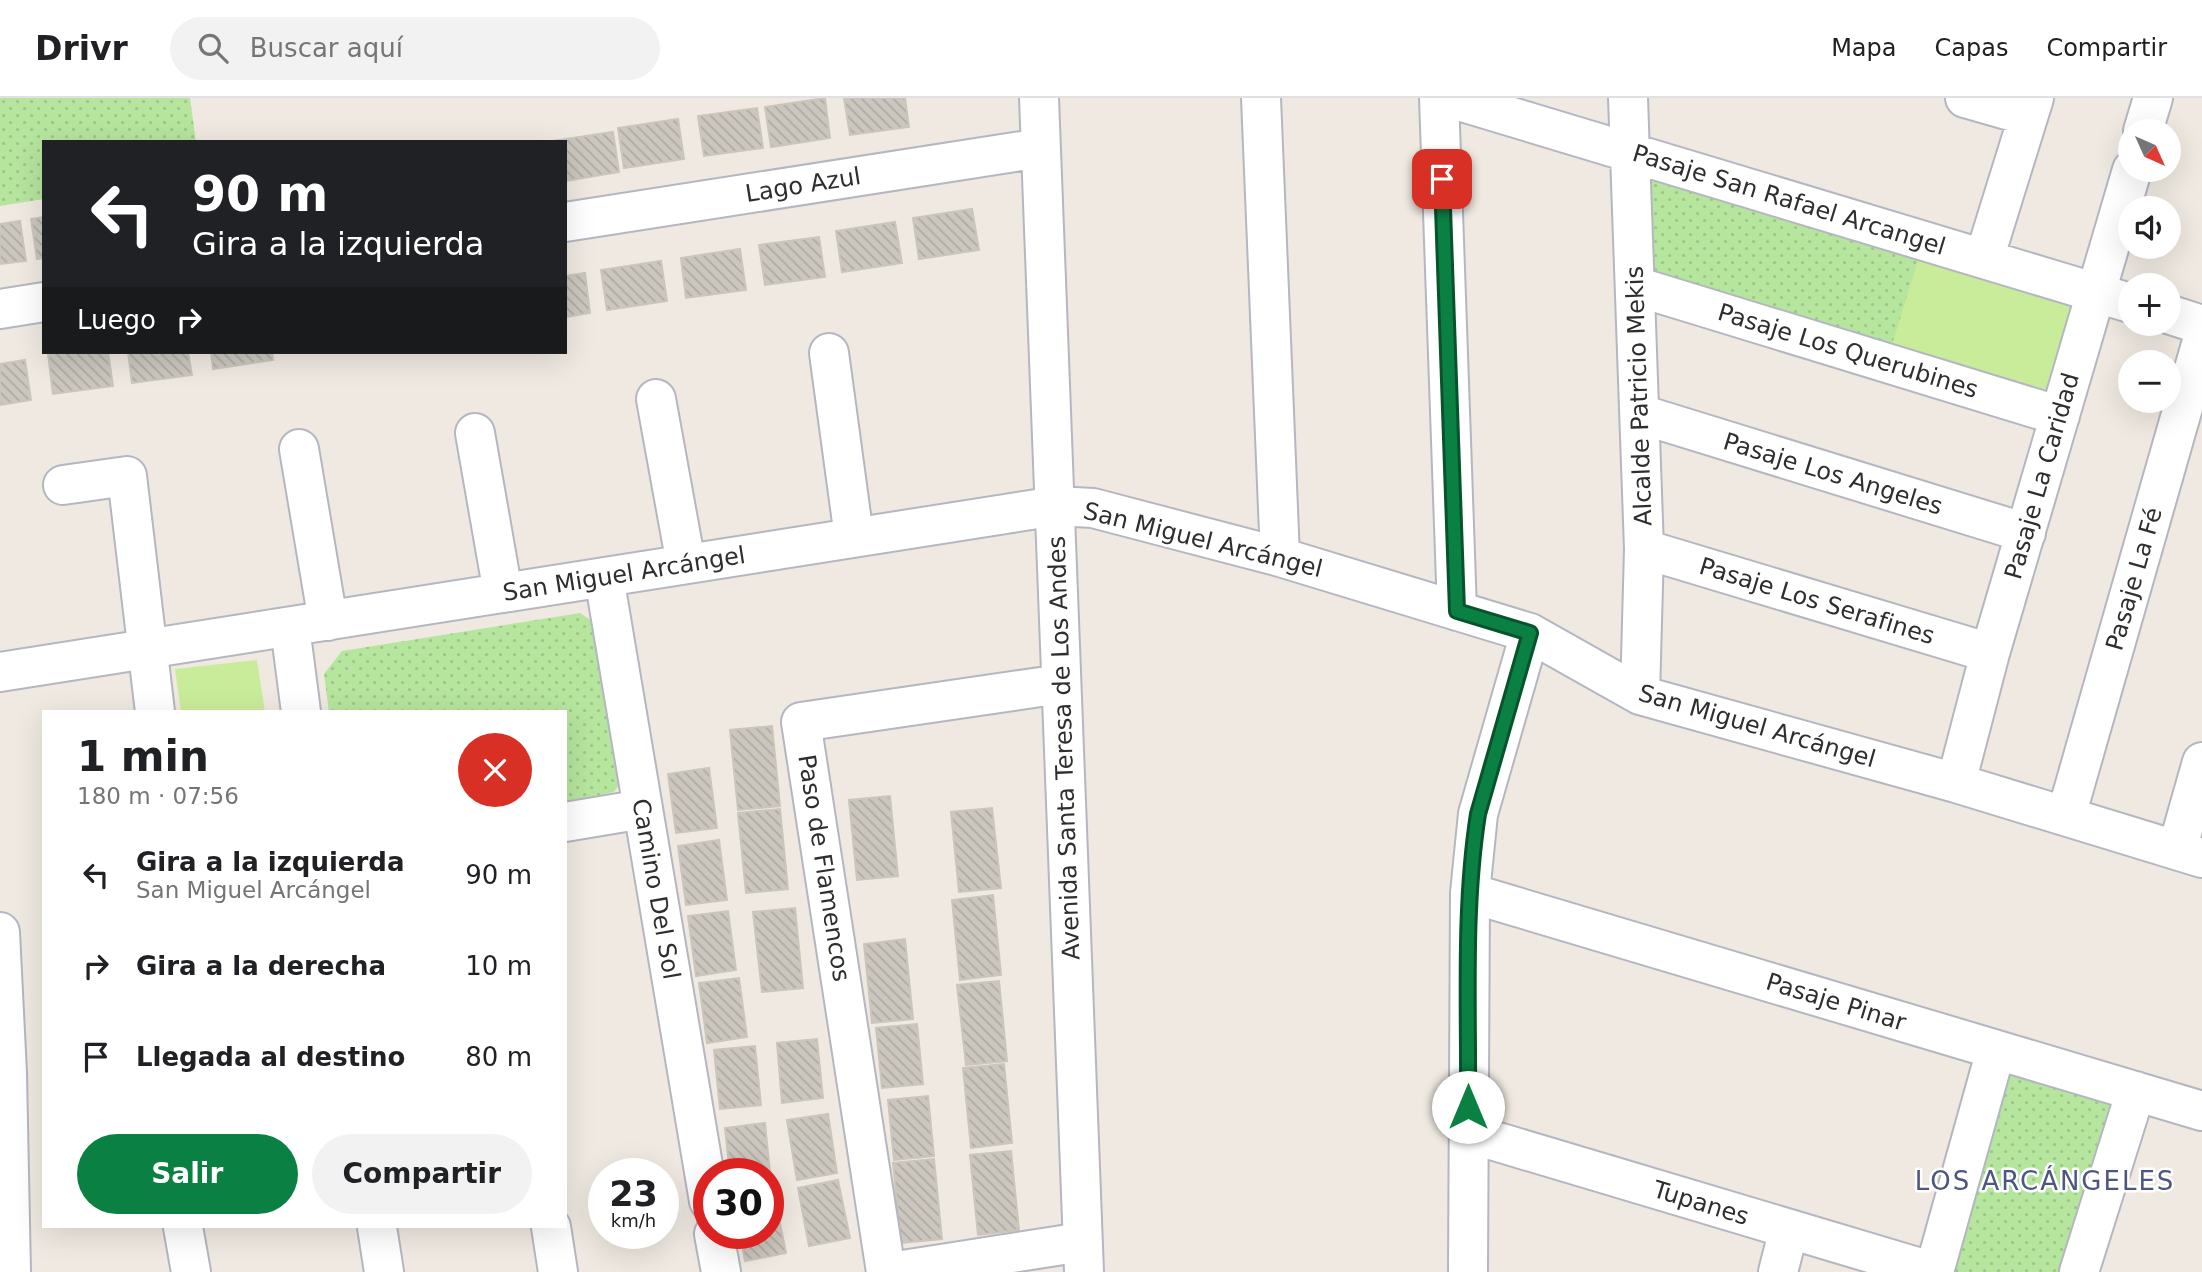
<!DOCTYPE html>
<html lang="es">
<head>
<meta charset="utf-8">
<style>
  :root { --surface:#fff; --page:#f2f2f2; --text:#202124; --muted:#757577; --line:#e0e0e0; --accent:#0b8043 }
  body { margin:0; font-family:"DejaVu Sans",sans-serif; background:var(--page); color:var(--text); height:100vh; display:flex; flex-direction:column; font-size:26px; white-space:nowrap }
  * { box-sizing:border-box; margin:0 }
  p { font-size:23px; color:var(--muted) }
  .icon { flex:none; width:38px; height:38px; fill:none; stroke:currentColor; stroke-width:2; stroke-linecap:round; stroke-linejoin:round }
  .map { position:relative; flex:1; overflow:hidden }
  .side { position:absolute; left:42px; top:612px; width:525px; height:518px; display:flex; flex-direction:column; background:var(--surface); border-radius:0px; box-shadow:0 7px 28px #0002 }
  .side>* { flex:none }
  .top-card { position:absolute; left:42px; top:42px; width:525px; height:214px; border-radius:0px; box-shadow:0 7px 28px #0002; background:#202124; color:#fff; overflow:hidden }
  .needle { width:46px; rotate:135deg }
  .fabs { position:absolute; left:2118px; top:21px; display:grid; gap:14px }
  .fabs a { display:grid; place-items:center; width:63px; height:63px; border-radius:50%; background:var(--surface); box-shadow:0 7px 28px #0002; font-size:35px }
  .speed { position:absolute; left:588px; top:1060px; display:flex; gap:14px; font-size:35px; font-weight:700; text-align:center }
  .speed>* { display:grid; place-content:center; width:91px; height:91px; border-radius:50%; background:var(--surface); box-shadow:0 7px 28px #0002; line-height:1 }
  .speed small { font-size:18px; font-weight:400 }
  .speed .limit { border:10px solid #d22; background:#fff; color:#111 }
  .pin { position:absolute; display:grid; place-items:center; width:60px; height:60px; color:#fff; margin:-30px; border-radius:14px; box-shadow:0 4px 10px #0006 }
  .me { position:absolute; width:77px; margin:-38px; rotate:0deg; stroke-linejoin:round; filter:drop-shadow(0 0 5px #0008) }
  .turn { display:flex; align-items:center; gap:24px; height:147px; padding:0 35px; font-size:32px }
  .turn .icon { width:91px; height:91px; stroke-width:2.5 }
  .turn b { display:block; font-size:49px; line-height:60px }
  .then { display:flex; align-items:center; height:66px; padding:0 35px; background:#0003; gap:14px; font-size:26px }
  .round { display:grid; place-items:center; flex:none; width:74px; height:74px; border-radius:37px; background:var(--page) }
  .overview { display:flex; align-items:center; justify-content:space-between; height:119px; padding:0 35px }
  h1 { font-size:42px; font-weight:800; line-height:52px }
  .button { display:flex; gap:14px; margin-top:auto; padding:14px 35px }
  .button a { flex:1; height:80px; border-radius:42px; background:var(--accent); color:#fff; font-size:28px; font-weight:800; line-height:80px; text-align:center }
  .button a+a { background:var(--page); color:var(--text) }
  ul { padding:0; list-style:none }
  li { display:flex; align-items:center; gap:21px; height:91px; padding:0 35px }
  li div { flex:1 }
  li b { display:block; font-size:26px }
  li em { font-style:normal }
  header { display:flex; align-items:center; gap:42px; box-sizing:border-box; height:98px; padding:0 35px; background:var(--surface); border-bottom:2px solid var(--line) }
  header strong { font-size:33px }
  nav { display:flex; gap:38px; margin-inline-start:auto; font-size:24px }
  .search { width:490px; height:63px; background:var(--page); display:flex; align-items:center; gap:18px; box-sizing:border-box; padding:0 24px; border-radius:38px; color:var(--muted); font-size:26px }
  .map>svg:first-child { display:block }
  .grass { fill:url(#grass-dots) }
  .pitch { fill:#c9ec9a }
  .building { fill:url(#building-back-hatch); stroke:#cbc5ba; stroke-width:2 }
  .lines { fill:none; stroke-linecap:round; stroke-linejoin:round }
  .minor-casing { stroke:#b4b7c1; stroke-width:42 }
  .minor { stroke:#fff; stroke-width:38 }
  .route-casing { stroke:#07532c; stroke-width:18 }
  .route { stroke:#0b8043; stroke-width:12 }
  .labels { text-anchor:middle; stroke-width:5; stroke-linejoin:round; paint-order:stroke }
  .street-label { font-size:24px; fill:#2e2e2e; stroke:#fff }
  .neighbourhood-label { font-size:26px; letter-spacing:2px; fill:#4d5680; stroke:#fff }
</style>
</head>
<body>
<header>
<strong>Drivr</strong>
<div class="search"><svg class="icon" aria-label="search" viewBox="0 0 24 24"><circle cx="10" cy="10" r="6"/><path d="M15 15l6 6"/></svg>Buscar aquí</div>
<nav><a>Mapa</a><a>Capas</a><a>Compartir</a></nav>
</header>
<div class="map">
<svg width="2202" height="1174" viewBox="0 0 2202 1174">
  <defs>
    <pattern id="grass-dots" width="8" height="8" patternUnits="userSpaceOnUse" patternTransform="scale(1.75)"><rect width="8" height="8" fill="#b6e59e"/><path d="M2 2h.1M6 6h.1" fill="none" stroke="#9dc588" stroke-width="1.8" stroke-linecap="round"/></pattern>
    <pattern id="building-back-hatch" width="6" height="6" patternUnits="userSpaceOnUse" patternTransform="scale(1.75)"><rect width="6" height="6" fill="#cbc7bf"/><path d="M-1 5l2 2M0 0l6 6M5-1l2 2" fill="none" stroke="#afaba4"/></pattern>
  </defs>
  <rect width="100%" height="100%" fill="#efe9e1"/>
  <path class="grass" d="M0,0H190L196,44H44V101L0,108Z
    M1629,54L2096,195L2060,318L1635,188Z
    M580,515L595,525L621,684L614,694L565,704V614H329L324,576L342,553Z
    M1996,952L2136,993L2079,1174H1934Z"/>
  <path class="pitch" d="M1919,159L2076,208L2048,299L1891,250Z
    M257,562L265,614H181L175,571Z"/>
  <path class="building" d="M825,0L830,40L771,49L765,9Z
    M844,0H905L909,29L850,37Z
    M757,10L763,50L704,58L698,18Z
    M678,21L684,61L624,70L618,30Z
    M613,34L619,74L565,83V44L553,43Z
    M972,111L979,152L919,161L913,120Z
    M44,119V160L37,161L31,121Z
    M20,123L26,163L0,166V126Z
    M895,124L902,165L842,174L836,133Z
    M819,139L825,179L765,187L759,147Z
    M740,151L746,192L686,200L681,160Z
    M661,163L667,203L607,212L601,172Z
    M585,175L590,215L565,219V178Z
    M63,254H108L113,288L53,296L48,256Z
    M128,254H188L192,277L132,285Z
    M211,254H272L273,262L213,271Z
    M25,262L31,302L0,307V266Z
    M772,628L780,708L738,712L730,632Z
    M709,670L717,730L676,735L668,676Z
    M890,698L898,778L857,782L849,702Z
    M992,710L1001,790L959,794L951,714Z
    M780,711L788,791L746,795L738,715Z
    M719,742L727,802L686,807L678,748Z
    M993,797L1001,877L960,882L952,802Z
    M795,810L803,890L762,894L753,814Z
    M728,813L736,872L696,878L688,818Z
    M905,841L913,921L872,925L864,846Z
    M739,880L747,939L707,945L699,885Z
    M999,883L1007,963L966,967L957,887Z
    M917,926L923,986L882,990L876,930Z
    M817,941L823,1000L782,1005L777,945Z
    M755,948L761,1007L720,1011L714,952Z
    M1004,966L1012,1045L971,1050L963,970Z
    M928,998L934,1058L894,1062L888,1002Z
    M828,1016L837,1075L797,1082L787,1022Z
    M765,1025L771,1085H768V1076H730L725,1030Z
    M1011,1053L1019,1132L978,1137L970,1057Z
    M934,1061L942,1141L901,1145L893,1065Z
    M838,1082L850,1140L809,1148L798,1090Z
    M774,1096L786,1155L745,1163L740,1136H768V1098Z"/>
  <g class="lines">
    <g class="minor-casing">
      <path id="minor" d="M1039,0L1084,1174
        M1261,0L1280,459
        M1439,0L1457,513
        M1449,0L2130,205
        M1628,0L1644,451L1640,597
        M1965,0L2028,18
        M2143,33L2153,0
        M565,124L1041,50
        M1984,161L2034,0
        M1635,188L2060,318
        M0,211L44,204
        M2168,216L2202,227
        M829,255L854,439
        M656,301L686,466
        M1640,316L2026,435
        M475,335L503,495
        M299,351L328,523
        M63,387L127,378L155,614
        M1644,451L1990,555
        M604,479L709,1103
        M290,529L301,614
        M0,574L1056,408L1093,410L1280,459L1530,535L1640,597L1956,685L2202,760
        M1956,685L1990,555L2132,72
        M2066,718L2202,243
        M565,724L643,711
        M2177,752L2202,664
        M1470,795L2202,1013
        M0,834L7,975L11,1174
        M1468,1035L1934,1174
        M183,1129L191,1174
        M377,1129L384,1174
        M551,1129L558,1174
        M714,1136L721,1174
        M886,1174L801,624L1061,586
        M890,1174L1082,1144
        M1468,1174L1470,795L1478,716L1530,535
        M1778,1174L1789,1131
        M1934,1174L1996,952
        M2079,1174L2136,993"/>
    </g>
    <use href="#minor" class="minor"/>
  </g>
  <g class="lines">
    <g class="route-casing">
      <path id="route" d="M1442,81L1457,513L1530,535L1478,716C1463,812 1469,912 1468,1009"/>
    </g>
    <use href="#route" class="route"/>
  </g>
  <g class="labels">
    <g class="street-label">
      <text transform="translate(803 87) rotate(-9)" y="8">Lago Azul</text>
      <text transform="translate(1789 102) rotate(17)" y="8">Pasaje San Rafael Arcangel</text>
      <text transform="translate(1848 253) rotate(17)" y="8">Pasaje Los Querubines</text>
      <text transform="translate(1639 298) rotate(-92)" y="8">Alcalde Patricio Mekis</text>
      <text transform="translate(1833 376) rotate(17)" y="8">Pasaje Los Angeles</text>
      <text transform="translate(2042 378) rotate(-74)" y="8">Pasaje La Caridad</text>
      <text transform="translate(1203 442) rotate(14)" y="8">San Miguel Arcángel</text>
      <text transform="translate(624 476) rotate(-9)" y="8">San Miguel Arcángel</text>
      <text transform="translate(2134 481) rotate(-74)" y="8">Pasaje La Fé</text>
      <text transform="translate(1817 503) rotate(17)" y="8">Pasaje Los Serafines</text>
      <text transform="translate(1757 628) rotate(16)" y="8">San Miguel Arcángel</text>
      <text transform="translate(1064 650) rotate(-92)" y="8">Avenida Santa Teresa de Los Andes</text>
      <text transform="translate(824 770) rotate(81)" y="8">Paso de Flamencos</text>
      <text transform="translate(656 791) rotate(80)" y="8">Camino Del Sol</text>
      <text transform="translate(1836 904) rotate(17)" y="8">Pasaje Pinar</text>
      <text transform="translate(1701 1105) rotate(17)" y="8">Tupanes</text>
    </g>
    <g class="neighbourhood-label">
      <text x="2045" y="1092">LOS ARCÁNGELES</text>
    </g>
  </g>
</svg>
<div class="fabs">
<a><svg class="needle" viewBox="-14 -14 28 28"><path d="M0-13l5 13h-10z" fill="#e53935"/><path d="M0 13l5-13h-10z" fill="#757577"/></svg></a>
<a><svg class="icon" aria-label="sound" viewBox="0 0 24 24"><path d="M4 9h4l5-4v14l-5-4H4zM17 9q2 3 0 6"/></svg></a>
<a>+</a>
<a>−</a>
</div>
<div class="speed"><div>23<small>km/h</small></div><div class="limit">30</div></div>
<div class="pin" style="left:1442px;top:81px;background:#d93025"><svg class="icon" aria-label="arrive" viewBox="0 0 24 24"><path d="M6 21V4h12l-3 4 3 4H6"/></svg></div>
<svg class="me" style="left:1468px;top:1009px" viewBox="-20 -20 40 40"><circle r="19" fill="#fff"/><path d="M0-13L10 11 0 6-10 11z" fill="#0b8043"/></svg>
<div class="top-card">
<div class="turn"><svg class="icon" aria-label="left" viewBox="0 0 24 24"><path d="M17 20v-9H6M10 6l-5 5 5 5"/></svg><div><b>90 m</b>Gira a la izquierda</div></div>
<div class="then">Luego<svg class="icon" aria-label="right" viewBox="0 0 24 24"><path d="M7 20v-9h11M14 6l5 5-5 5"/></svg></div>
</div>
<section class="side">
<div class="overview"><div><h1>1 min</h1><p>180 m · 07:56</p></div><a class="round" style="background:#d93025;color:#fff"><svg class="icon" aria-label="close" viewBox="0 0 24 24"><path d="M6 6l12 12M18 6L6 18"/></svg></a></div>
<ul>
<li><svg class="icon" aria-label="left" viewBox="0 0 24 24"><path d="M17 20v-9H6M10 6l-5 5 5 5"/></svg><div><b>Gira a la izquierda</b><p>San Miguel Arcángel</p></div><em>90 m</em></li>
<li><svg class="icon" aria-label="right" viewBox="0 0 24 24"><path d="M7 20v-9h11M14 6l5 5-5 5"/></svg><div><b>Gira a la derecha</b></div><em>10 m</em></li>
<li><svg class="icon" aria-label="arrive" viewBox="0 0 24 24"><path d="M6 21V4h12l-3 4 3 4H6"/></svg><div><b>Llegada al destino</b></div><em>80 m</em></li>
</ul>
<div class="button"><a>Salir</a><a>Compartir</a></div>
</section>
</div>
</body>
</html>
